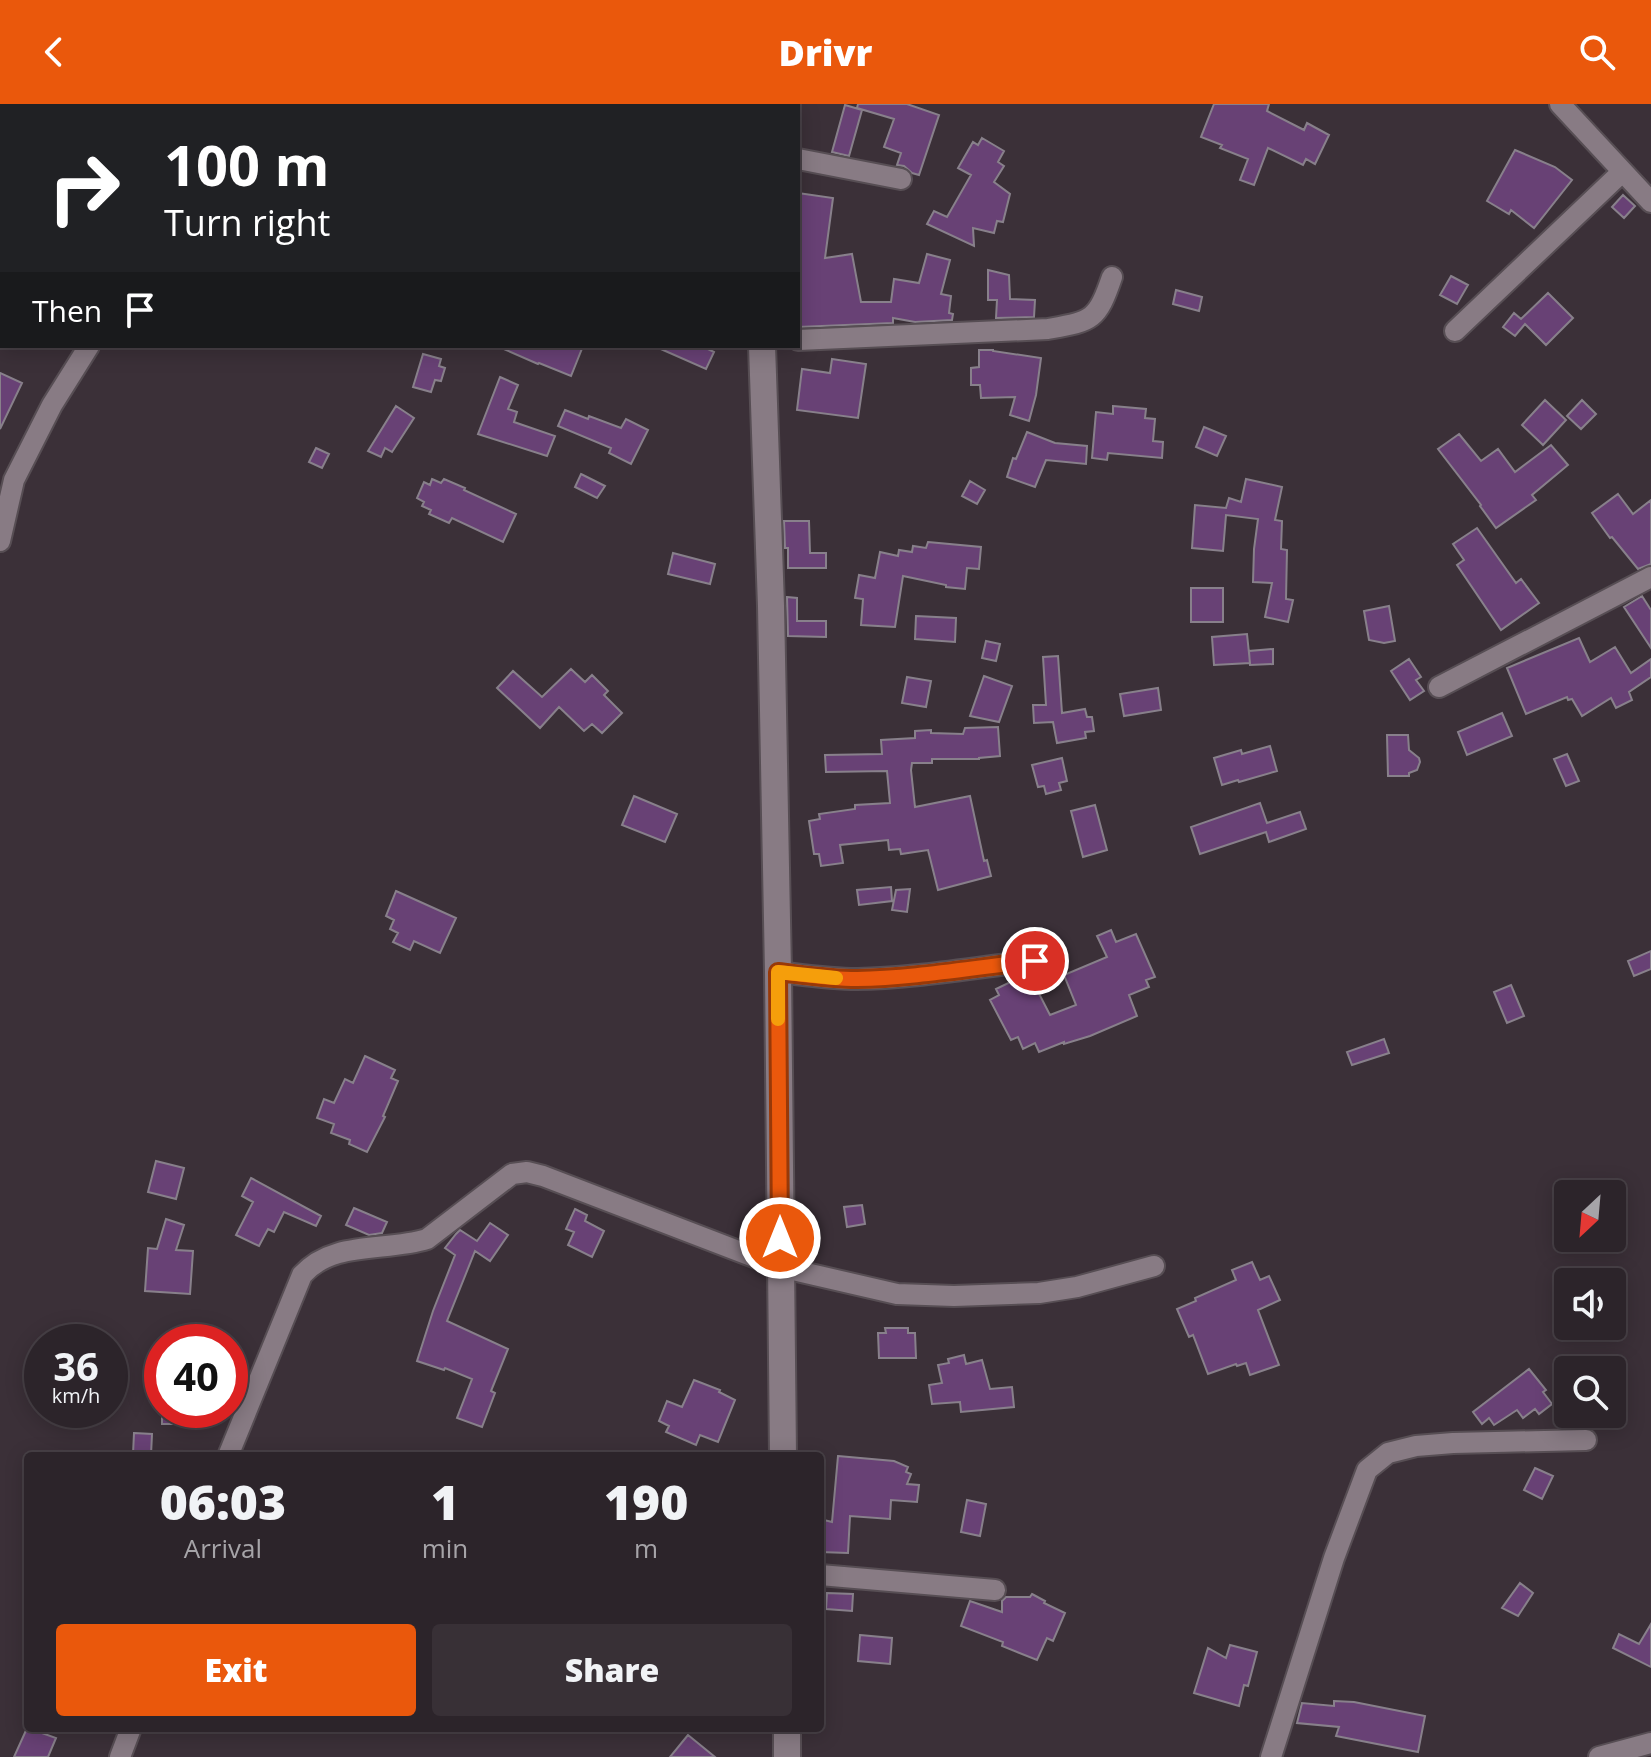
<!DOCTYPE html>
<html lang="en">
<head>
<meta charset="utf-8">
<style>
  :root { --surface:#2c242a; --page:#383036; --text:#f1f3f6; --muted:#a6a4a8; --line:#484147; --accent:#ea580c }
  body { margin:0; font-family:"Open Sans",sans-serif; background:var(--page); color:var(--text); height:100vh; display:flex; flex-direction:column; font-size:30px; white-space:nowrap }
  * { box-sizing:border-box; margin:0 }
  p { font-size:26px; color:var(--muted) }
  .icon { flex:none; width:44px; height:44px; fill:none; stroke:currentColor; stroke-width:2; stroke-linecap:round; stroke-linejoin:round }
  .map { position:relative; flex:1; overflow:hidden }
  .sheet { position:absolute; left:24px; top:1348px; width:800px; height:280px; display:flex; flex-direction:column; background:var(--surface); border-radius:8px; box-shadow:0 4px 20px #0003,0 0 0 2px var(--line) }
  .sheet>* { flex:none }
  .hud { position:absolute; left:0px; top:0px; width:800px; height:244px; box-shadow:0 4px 20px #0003,0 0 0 2px var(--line); background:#202124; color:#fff; overflow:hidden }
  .needle { width:52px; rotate:206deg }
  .controls { position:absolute; left:1554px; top:1076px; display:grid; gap:16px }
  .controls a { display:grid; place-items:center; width:72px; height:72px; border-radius:8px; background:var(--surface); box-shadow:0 4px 20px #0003,0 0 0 2px var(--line); font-size:40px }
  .speed { position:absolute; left:24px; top:1220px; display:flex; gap:16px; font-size:40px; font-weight:700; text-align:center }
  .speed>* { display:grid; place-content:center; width:104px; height:104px; border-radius:50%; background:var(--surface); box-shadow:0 4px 20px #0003,0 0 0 2px var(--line); line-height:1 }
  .speed small { font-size:20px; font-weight:400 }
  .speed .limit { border:12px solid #d22; background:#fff; color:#111 }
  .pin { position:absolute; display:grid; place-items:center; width:68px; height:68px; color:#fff; margin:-34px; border:4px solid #fff; border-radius:50%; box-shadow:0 2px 8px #0007 }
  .me { position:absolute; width:88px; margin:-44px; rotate:0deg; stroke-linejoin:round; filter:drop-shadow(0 0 6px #0008) }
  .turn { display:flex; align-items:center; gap:28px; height:168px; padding:0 32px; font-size:36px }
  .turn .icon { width:104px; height:104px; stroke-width:2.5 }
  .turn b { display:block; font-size:56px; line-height:68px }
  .then { display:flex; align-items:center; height:76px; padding:0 32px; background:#0003; gap:16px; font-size:30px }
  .eta { display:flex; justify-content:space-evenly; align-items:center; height:136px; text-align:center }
  .eta b { font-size:48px; font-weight:800; line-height:56px }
  .cta { display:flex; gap:16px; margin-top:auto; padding:16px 32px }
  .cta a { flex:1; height:92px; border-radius:8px; background:var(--accent); color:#fff; font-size:32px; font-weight:800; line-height:92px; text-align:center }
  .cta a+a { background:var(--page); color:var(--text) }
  header { display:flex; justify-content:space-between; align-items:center; height:104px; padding:0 32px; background:var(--accent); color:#fff; font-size:36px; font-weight:800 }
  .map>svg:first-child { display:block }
  .building { fill:#684175; stroke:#88808b; stroke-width:2 }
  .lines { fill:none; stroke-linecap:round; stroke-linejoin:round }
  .minor-casing { stroke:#574e54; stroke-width:24 }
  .tertiary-casing { stroke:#574e54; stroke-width:30 }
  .minor { stroke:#887b84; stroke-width:20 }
  .tertiary { stroke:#887b84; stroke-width:26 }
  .route-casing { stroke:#983908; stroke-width:20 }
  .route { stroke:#ea580c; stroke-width:14 }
  .slow { stroke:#f59e0b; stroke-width:14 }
</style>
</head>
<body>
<header><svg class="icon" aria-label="back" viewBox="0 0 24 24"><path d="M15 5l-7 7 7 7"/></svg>Drivr<svg class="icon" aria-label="search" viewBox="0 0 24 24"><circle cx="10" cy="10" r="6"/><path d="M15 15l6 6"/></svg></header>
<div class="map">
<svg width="1651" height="1653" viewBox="0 0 1651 1653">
  <rect width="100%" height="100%" fill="#3b3038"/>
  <path class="building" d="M858,0H907L939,11L919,71L912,69L904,62L897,61L901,49L884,43L894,15L857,4Z
    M1214,0H1269L1267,7L1304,26L1307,19L1329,31L1315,60L1306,55L1303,61L1268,44L1254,81L1240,76L1248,55L1220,44L1222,41L1201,33Z
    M845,1L862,6L849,52L832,48Z
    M982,34L1004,47L998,58L1004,62L994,78L1010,90L1003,118L997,117L994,129L973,124L974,142L927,120L934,107L947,113L971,71L958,64L973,38L978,41Z
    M1515,46L1555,63L1572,76L1534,124L1511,106L1509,110L1487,97Z
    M798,89L833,94L825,154L852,150L861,198H891L894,175L919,179L927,150L950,156L941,190L951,192L949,209L953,210L952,216L915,218L893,214V219L798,223Z
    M1623,91L1635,102L1624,114L1612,103Z
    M988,166L1009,171L1010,195L1035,196L1034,213L996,214L997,196H988Z
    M1451,172L1468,181L1457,200L1440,191Z
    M1176,186L1202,193L1199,207L1173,200Z
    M1548,189L1573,214L1546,241L1525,220L1515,232L1503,223L1514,209L1521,215Z
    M497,242H583L571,272L539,259L538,260Z
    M654,242H702L714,248L706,265Z
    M979,246H993V247L1041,254L1036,291L1029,317L1010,311L1015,293L981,294L980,281H971V264L979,263Z
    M423,250L441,255L439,262L445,264L441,277L435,276L431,288L413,283Z
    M832,255L866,260L858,314L797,306L802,265L830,269Z
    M0,269L22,279L0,325Z
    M500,273L518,281L508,305L517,308L514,318L555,332L547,352L478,330Z
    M1545,296L1566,316L1543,341L1522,321Z
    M1582,296L1596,310L1581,325L1567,312Z
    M396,302L414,314L392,348L385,344L381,353L368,347Z
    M1113,302L1146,305L1145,314L1155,315L1153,337L1163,338L1162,354L1108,349L1107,356L1092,354L1096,308L1113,310Z
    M565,306L588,315L589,312L621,324L626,315L648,326L631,360L609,349L611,344L558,322Z
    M1204,323L1226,332L1217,352L1196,343Z
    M1027,328L1055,339L1087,342L1086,360L1046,356L1035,383L1007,373L1013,354L1016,355Z
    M1459,330L1481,357L1498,345L1515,368L1551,341L1568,361L1532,391L1536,396L1496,424L1480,402L1481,401L1438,345Z
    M316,344L329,350L322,364L309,358Z
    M581,370L605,382L597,394L575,383Z
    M432,375L441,379L444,375L465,384L464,386L516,410L503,438L452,414L449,419L429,410L431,406L422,402L424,398L417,394L424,378L430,381Z
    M1246,375L1282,383L1275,416L1282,417L1281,445L1287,446L1286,495L1293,496L1288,518L1265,513L1272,479L1253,478L1254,445L1258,415L1226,411L1223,447L1192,444L1195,401L1226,404L1229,394L1241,398Z
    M970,377L985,386L977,400L962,392Z
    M1618,390L1633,410L1651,396V460L1638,465L1612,433L1610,434L1592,409Z
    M784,417H809L810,449H826V464H788V444H785Z
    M1477,424L1516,479L1521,475L1539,499L1501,526L1457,461L1464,456L1453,440Z
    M928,438L981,443L979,465L967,464L965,485L946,483V481L903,472L895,523L861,521L863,495L855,494L859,471L875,474L880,448L898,452L899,446L912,448L913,442L926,444Z
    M673,449L715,460L710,480L668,470Z
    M1191,484H1223V518H1191Z
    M1642,492L1651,506V544L1624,503Z
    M787,493L797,494V517H826V533L788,532Z
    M1389,502L1395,537L1384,539L1369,536L1364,507Z
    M916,512L956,514L955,538L915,535Z
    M1247,530L1250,559L1214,561L1212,533Z
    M1579,534L1590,558L1615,543L1631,569L1651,555V573L1629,588L1632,596L1616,604L1611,594L1582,612L1572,595L1568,596L1567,593L1526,610L1507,564Z
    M986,537L1000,540L996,557L982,554Z
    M1273,545V560L1250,561L1249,547Z
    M1058,552L1062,609L1085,605L1087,613H1092L1094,627L1085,628L1086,634L1057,639L1053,618L1034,619L1033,601H1046L1043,553Z
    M1409,555L1421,573L1416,576L1424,587L1410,596L1391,567Z
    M571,565L585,578L592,571L608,587L604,591L622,609L602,629L592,620L584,627L559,603L540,624L497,584L513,567L542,593Z
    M984,572L1012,582L999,618L970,612Z
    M907,573L931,577L926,603L902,599Z
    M1158,584L1161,606L1124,612L1120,590Z
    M1502,609L1512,632L1467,651L1458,628Z
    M998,623L1000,652L979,654V655H932V659H912L911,666L915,703L970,692L984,757L987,756L991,772L938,786L928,746L901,750L900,745L889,746L888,736L840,741L843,759L821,762L819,750H814L809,717L820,715L819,710L855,705V701L890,699L887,667L826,668L825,651L882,650L881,636L915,634V627L931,626V629L963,630L965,624Z
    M1387,631H1408L1409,646L1419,654L1420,658L1417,666L1409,669V672H1388Z
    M1270,642L1277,667L1239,678L1238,676L1222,681L1214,654L1241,646L1242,650Z
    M1567,650L1579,677L1566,682L1554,655Z
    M1062,654L1067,677L1059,679L1061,686L1046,690L1044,682L1038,683L1032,661Z
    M634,692L677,710L665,738L622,721Z
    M1260,699L1267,719L1300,708L1306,725L1269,738L1266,728L1200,750L1191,723Z
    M1095,701L1107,746L1083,753L1071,707Z
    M891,783L892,797L859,801L857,786Z
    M910,785L907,808L892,806L896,786Z
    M396,787L456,814L440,849L414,837L410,846L393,838L398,829L390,825L394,816L386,812Z
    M1111,826L1116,838L1136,830L1155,873L1146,876L1149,883L1129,891L1137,912L1090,932L1064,940V938L1039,948L1035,939L1023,945L1018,933L1011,936L990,896L999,891L996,885L1021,873L1025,879L1032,876L1050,911L1076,901L1064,871L1107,853L1097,832Z
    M1651,847V865L1634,872L1628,857Z
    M1511,881L1524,912L1507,919L1494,888Z
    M1384,935L1389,949L1352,961L1347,948Z
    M365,952L395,966L391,974L398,977L383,1012L385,1013L367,1048L349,1040L350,1036L331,1029L334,1020L317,1014L324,995L334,999L345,975L353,979Z
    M156,1057L184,1064L176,1095L148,1088Z
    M251,1074L321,1112L316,1122L284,1108L274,1128L268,1125L259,1142L236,1131L253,1098L242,1092Z
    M862,1101L865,1120L847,1123L844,1103Z
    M354,1104L387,1118L382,1129L369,1131L346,1121Z
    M575,1105L587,1111L585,1117L604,1127L592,1153L568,1141L574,1128L566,1125Z
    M166,1115L184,1121L176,1146L193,1147L190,1190L145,1187L148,1144L157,1145Z
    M490,1119L508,1131L490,1157L475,1147L447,1217L508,1245L491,1287L495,1289L482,1323L457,1314L472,1275L445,1264L444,1266L417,1257L433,1207L455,1151L445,1144L456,1130L460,1126L477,1137Z
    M1252,1158L1260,1176L1269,1172L1280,1196L1258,1206L1279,1261L1250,1271L1246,1259L1237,1262L1236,1260L1208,1270L1193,1231L1189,1233L1177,1205L1196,1197L1195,1194L1236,1176L1232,1166Z
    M885,1224H908V1229H915L916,1254H879L878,1229H886Z
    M964,1251L966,1260L982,1256L990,1285L1012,1283L1014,1303L961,1308L960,1298L932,1300L929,1281L942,1279L938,1261L949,1259L948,1255Z
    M1529,1265L1546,1286L1543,1288L1552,1300L1539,1310L1535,1305L1523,1314L1517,1306L1494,1321L1489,1314L1482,1320L1473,1308Z
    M694,1276L720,1286L719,1288L735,1296L718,1338L700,1331L696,1341L666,1328L669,1322L659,1317L667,1297L682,1303Z
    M162,1306H179V1320H162Z
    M1563,1310H1605L1582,1323H1571Z
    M134,1329L152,1330L151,1351L133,1350Z
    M838,1352L894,1357L908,1363L906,1368L911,1370L907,1380L919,1381L917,1398L891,1396L890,1415L850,1412L848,1449L820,1448V1415L832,1418Z
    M1535,1364L1553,1372L1542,1395L1524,1386Z
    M967,1396L986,1400L980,1432L961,1428Z
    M1520,1479L1533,1489L1518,1512L1502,1504Z
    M827,1489L853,1490L852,1507L826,1505Z
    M1032,1490L1045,1497L1044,1499L1065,1509L1053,1537L1047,1534L1037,1556L1002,1542L1003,1538L961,1522L970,1497L1002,1508V1497L1006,1493H1030Z
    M1651,1520V1563L1613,1544L1619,1530L1639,1540Z
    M860,1531L892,1534L890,1560L858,1557Z
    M1230,1541L1257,1548L1248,1582L1244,1581L1239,1602L1194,1589L1208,1544L1226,1554Z
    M1334,1597L1354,1598L1425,1612L1418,1648L1336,1632L1339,1623L1297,1619L1302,1599L1334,1602Z
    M28,1622V1624L56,1634L48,1653H14Z
    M688,1631L715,1653H670Z"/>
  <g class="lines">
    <g class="minor-casing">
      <path id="minor" d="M179,0L180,2
        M1560,0L1651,98
        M798,55L901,75
        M1455,227L1622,68
        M798,236L1048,225C1092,217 1097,217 1112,173
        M0,437L14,376L52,301L89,242
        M1439,583L1651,473
        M778,868C804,871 830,875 857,875C916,874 976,863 1035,857
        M228,1352L302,1171C333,1136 386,1148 427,1135L512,1070L527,1068L543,1072L780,1163L897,1190L954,1192L1039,1189L1077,1183L1154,1162
        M820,1471L995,1486
        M120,1653L131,1624
        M1271,1653L1334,1454L1367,1366L1388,1349L1416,1342L1453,1339L1586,1336
        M1599,1653L1651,1639"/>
    </g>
    <g class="tertiary-casing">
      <path id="tertiary" d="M763,0V2
        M56,2L58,0
        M0,56L2,54
        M762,242L771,502L778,868L783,1352
        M787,1624V1653"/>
    </g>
    <use href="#minor" class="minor"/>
    <use href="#tertiary" class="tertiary"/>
  </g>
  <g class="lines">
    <g class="route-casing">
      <path id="route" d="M780,1134L778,868C804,871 830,875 857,875C916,874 976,863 1035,857"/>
    </g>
    <use href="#route" class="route"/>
    <path class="slow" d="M778,915V868L836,874"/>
  </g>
</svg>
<div class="controls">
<a><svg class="needle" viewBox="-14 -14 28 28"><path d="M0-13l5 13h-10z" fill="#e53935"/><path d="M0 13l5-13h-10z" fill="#a6a4a8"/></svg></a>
<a><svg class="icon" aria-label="sound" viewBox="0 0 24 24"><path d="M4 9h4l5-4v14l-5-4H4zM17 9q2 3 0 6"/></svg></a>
<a><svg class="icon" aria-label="search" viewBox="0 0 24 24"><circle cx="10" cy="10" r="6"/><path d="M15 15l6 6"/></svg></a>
</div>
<div class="speed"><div>36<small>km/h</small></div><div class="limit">40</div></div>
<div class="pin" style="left:1035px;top:857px;background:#d93025"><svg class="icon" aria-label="arrive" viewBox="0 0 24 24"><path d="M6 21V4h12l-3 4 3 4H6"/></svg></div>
<svg class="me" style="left:780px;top:1134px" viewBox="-20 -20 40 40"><circle r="17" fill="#ea580c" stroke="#fff" stroke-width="3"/><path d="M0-11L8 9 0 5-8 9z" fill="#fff"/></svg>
<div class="hud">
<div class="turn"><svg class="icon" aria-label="right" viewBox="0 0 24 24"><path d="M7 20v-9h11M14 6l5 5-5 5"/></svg><div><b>100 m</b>Turn right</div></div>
<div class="then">Then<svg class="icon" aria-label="arrive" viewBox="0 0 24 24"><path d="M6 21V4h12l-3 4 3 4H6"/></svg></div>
</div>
<section class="sheet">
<div class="eta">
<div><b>06:03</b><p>Arrival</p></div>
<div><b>1</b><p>min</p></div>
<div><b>190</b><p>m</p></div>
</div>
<div class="cta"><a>Exit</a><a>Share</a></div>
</section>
</div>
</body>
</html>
